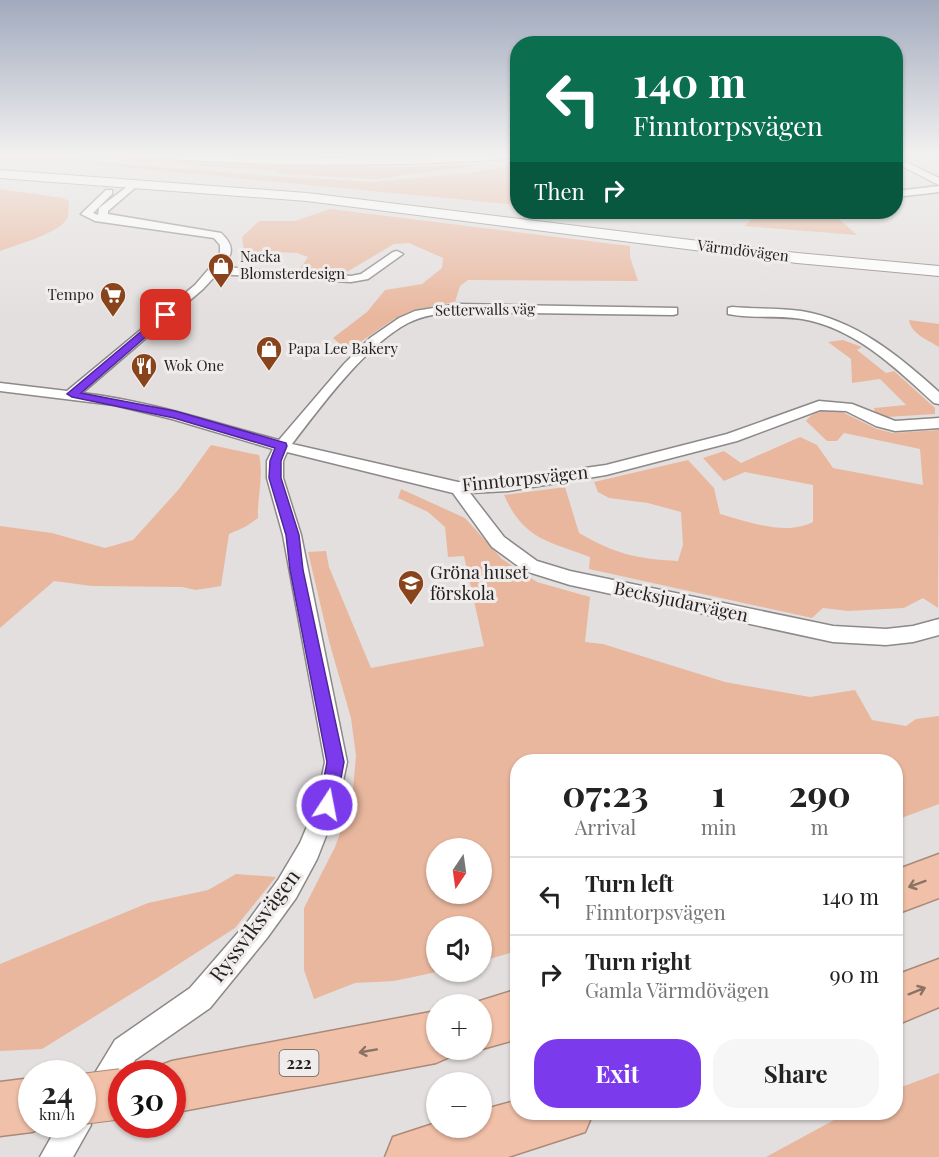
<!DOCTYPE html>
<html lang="en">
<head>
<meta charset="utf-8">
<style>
  :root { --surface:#fff; --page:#f6f6f6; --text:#222; --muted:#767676; --line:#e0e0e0; --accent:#7c3aed }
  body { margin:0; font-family:"Playfair Display",serif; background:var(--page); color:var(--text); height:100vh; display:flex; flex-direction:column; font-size:22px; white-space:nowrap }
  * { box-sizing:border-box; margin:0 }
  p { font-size:20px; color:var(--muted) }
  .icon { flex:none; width:33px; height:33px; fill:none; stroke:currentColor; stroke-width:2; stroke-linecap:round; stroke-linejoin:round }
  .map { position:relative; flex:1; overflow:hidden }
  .sheet { position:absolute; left:510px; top:754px; width:393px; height:366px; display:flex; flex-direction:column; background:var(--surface); border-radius:24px; box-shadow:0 2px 4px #0004 }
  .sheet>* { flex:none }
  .guide { position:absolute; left:510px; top:36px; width:393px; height:183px; border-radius:24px; box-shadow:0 2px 4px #0004; background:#0b6e4f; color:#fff; overflow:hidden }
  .needle { width:39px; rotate:193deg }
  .fabs { position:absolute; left:426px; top:838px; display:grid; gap:12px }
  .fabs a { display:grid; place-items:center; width:66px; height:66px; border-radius:50%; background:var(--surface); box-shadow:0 2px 4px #0004; font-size:30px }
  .speed { position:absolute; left:18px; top:1060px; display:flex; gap:12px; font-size:30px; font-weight:700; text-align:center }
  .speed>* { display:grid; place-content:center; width:78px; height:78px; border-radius:50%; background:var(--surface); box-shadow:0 2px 4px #0004; line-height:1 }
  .speed small { font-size:15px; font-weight:400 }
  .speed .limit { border:9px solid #d22; background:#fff; color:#111 }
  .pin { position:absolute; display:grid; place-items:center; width:51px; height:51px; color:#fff; margin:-26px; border-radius:12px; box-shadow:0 3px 9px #0006 }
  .me { position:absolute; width:66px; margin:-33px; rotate:11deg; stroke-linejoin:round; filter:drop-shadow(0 0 4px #0008) }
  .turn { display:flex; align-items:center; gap:21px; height:126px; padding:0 24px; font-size:27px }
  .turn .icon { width:78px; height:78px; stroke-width:2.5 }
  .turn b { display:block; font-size:42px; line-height:51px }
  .then { display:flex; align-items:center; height:57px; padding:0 24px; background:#0003; gap:12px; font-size:22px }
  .eta { display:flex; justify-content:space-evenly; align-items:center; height:102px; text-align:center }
  .eta b { font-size:36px; font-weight:700; line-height:42px }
  .action { display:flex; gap:12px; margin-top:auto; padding:12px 24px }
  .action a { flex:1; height:69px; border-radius:24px; background:var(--accent); color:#fff; font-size:24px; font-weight:700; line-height:69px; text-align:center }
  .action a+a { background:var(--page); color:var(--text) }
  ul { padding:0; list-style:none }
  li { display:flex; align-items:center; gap:18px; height:78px; padding:0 24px; border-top:2px solid var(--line) }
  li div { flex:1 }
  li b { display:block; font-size:22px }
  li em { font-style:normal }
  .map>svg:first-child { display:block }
  .green { fill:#e9b79e; fill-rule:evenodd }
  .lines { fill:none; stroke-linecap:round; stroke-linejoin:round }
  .minor-casing { stroke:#8c8988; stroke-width:3 }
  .secondary-casing { stroke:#8c8988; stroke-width:2 }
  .motorway-casing { stroke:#a98979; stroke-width:3 }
  .minor { fill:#fff; fill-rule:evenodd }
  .secondary { fill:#fff; fill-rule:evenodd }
  .motorway { fill:#f1c0a8; fill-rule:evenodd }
  .motorway-bridge-casing { stroke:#a98979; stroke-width:52; stroke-linecap:butt }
  .motorway-bridge { stroke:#f1c0a8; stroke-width:50 }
  .oneway { stroke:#8a7265 }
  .route { fill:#7c3aed; stroke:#51269a; stroke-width:1.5 }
  .labels { text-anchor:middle; stroke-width:6; stroke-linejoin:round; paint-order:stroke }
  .far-street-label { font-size:15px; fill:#242322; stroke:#f0eceb }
  .far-poi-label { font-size:15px; fill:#242322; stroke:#f0eceb; text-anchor:start }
  .shield { fill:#f0eceb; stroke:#615f5e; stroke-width:1.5 }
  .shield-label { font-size:16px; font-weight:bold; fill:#242322 }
  .street-label { font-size:18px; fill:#242322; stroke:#f0eceb }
  .poi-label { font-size:18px; fill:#242322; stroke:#f0eceb; text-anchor:start }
  .near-street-label { font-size:21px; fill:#242322; stroke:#f0eceb }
</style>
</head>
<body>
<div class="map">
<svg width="939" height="1157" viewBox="0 0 939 1157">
  <rect width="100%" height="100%" fill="#e3dfde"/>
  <path class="green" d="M99,155C230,165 359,171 490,164L377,179L281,174L275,171L106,159Z
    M0,157L30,159L44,157L270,176L374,182L476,172L499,168L517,162V205L46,160L35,162L0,160Z
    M0,189L63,198L69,201C68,206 69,212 68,216C65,232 15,245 0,251Z
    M330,209L630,246V257L638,281L468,280L460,286L455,302L414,310L394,319L353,347L341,345L333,338L367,312L385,290L422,284L442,268L443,258L409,243L394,244L345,273L299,270L308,257L297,253L244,251L242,237L259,221H295Z
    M760,212H831L857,235L744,226Z
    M909,320L939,324V347C928,340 911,334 909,320Z
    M843,340L862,347L857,350L886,373L894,371L935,408V414L887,417L875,413L874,408L906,405L880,379L852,383L851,359L828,342Z
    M840,411L877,429L893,433L939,430L938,608L923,598L904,608L848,611L823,608L812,618L589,569L590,557C548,541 524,540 504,495L565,487L579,533C616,554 636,559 678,561L683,545L681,512L648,503L609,498L598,492L594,482L688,460L714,488L720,514C749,522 785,536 813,522V485L745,472L724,481L703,458L724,451L741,463L800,437L817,445L833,468L923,485L920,449L844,433L837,441H827L806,421C813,410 827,411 840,411Z
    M211,445L259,455C264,476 257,497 258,518L245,527L229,534L221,586L196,590L182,587L92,586L54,581L0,628V526L52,533L105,548L133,540L179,489Z
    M401,489L465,518L502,559L537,582L590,597L585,642L603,644L725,682L810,697L855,690L872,720L906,726L916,719L939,716V804L896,820V762H518L517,951L482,961V927H436L437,972L394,981L355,983L314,999L304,970V908L335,847L352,800L356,756L351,718L329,641L308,552L326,551L329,567L371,668L484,646L464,556L448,557L445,527L428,512L398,498ZM436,849H482V894H436Z
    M236,874L276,877L235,928L157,978L42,1049L0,1051V964L148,903L208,890Z
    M939,1073V1157H766L847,1113H896V1089Z"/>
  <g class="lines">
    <g class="minor-casing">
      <path id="minor" d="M896,157L939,178V185L896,163Z
        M133,182L138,185L136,187L108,211V214L221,233C234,245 234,254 222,267L351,276L361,274L393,252L397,251L403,254L368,279L351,282L217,274L203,289L82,393C150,401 213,423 279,440L344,364L370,338L399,318L415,311L458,304L677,308V314L673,315L458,312C440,313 424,315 408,323C366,345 321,406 292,444L458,482L508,479L606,465L727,434L819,401L852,404L895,421L939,418V428L895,431L876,426L846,411L820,410L737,441L606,475L508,491L470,493L504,537L537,561L570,571L833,626L886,629L913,626L939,619V635L913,642L886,645L833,642L570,585L525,571L492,547L453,493L287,452L283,461V478L301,535L347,762L338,805L317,859L296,898L267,938L210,1008L135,1060L126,1074H122C122,1088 110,1100 98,1105L88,1101L84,1091L115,1040L190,988L249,920L278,880L300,843L316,805L325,762L283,535L267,478V461L273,449L172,419L114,405L0,391V383L67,391L195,285L220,256V245L214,238L95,221L81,214L106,190H112V194L93,213L98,215L99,208Z
        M939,186V192L896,197V191Z
        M732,307C755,309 779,308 801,311C856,320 899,356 939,392V404L934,403C896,368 855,328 802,319C778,315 752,319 728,314V308Z
        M82,1113L87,1114L91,1125L73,1157H40L58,1125H82Z"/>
    </g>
    <g class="secondary-casing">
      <path id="secondary" d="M145,154L334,158L518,154V158C395,168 274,166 151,158Z
        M0,170L307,193L797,253L939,266V276L797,263L307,201L0,178Z"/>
    </g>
    <g class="motorway-casing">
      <path id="motorway" d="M939,854V898L896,914V870Z
        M939,959V1007L896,1025V975Z
        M518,989V1039L482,1049V1005H467Z
        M436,1011V1050H456L454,1055L436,1063L172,1113V1074H151L153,1068L172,1061Z
        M32,1078V1125H49L32,1132L0,1136V1082Z
        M518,1100V1113H593L585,1132L508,1157H385L393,1137L436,1123V1128H482V1110Z"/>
    </g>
    <use href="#minor" class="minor"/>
    <use href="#secondary" class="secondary"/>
    <use href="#motorway" class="motorway"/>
    <g class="motorway-bridge-casing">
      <path id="motorway-bridge" d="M82,1099L122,1094"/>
    </g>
    <use href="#motorway-bridge" class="motorway-bridge"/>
  </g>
  <defs><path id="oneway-shaft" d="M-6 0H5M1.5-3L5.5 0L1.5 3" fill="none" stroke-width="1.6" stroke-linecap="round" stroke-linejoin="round" transform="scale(1.5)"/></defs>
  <g class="oneway">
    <use href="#oneway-shaft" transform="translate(917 884) rotate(160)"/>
    <use href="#oneway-shaft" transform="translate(917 991) rotate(-22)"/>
    <use href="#oneway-shaft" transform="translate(368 1051) rotate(170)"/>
  </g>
  <linearGradient id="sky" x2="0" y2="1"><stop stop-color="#a1aabd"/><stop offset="0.49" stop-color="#f2f1f0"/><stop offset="1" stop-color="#f2f1f0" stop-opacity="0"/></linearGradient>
  <rect width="939" height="316" fill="url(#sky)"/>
  <path class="route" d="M163,313L171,315L81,393L175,411L286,443L287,446L281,461V478L299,535L303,570L344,762L336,805L333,811L327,814L321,811L319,805L327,762L290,570L286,535L269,478L270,461L275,448L174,418L72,397L67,394Z"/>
  <defs>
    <g id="shop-pin" transform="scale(1.35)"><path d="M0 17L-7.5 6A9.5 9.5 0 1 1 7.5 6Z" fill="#89441b" stroke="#f0eceb"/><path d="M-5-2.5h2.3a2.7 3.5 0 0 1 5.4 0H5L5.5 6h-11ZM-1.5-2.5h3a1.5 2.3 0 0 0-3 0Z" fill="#fff"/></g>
    <g id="supermarket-pin" transform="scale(1.35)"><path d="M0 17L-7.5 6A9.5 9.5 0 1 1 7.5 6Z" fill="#89441b" stroke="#f0eceb"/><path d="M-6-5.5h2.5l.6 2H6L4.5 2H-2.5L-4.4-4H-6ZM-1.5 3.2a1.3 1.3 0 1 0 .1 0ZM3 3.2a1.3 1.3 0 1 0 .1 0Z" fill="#fff"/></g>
    <g id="restaurant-pin" transform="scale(1.35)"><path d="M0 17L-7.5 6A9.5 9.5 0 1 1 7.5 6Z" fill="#89441b" stroke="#f0eceb"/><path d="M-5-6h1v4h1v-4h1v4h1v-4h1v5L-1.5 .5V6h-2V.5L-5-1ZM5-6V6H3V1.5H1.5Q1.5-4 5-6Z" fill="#fff"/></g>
    <g id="school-pin" transform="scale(1.35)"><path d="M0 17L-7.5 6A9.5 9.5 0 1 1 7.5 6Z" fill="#89441b" stroke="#f0eceb"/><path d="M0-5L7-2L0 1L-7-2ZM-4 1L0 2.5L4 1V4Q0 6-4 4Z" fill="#fff"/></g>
  </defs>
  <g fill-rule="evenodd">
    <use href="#shop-pin" x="221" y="266"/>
    <use href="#supermarket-pin" x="113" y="295"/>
    <use href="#shop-pin" x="269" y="349"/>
    <use href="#restaurant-pin" x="144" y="366"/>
    <use href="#school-pin" x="411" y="583"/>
  </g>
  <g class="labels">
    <g class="far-street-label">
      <text transform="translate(743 251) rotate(7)" y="5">Värmdövägen</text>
      <text transform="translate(485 310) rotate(-1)" y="5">Setterwalls väg</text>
    </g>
    <g class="far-poi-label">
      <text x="240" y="262">Nacka<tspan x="240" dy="17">Blomsterdesign</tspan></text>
      <text x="94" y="300" text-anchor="end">Tempo</text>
      <text x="288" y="354">Papa Lee Bakery</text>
      <text x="164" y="371">Wok One</text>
    </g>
    <rect class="shield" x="279.5" y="1050" width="39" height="26" rx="4.5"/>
    <g class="shield-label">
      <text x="299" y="1069">222</text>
    </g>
    <g class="street-label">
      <text transform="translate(525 479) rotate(-6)" y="6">Finntorpsvägen</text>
      <text transform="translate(681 602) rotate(12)" y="6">Becksjudarvägen</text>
    </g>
    <g class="poi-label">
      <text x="430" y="579">Gröna huset<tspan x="430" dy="21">förskola</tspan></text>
    </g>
    <g class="near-street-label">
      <text transform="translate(255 926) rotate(-53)" y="7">Ryssviksvägen</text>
    </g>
  </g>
</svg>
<div class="fabs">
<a><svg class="needle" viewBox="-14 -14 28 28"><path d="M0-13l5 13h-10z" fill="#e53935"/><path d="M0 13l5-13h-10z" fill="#767676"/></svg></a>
<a><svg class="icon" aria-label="sound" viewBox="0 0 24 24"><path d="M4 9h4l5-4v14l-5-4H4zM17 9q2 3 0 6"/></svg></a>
<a>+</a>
<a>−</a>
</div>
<div class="speed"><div>24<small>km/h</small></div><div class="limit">30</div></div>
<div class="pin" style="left:166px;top:315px;background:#d93025"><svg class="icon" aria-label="arrive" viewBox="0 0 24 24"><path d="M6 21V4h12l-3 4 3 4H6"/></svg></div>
<svg class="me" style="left:327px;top:805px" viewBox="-20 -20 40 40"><circle r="17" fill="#7c3aed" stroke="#fff" stroke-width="3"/><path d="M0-11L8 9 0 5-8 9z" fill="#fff"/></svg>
<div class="guide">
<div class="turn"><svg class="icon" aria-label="left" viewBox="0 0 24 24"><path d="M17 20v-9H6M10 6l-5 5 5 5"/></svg><div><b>140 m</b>Finntorpsvägen</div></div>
<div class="then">Then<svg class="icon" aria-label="right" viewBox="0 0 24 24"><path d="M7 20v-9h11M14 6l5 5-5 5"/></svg></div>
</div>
<section class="sheet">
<div class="eta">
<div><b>07:23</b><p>Arrival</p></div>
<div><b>1</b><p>min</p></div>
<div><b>290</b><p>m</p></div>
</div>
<ul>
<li><svg class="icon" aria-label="left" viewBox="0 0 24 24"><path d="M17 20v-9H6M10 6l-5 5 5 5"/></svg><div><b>Turn left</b><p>Finntorpsvägen</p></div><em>140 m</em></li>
<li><svg class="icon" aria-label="right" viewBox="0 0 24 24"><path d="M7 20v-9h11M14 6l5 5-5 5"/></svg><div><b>Turn right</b><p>Gamla Värmdövägen</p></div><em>90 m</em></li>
</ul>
<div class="action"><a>Exit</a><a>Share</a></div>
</section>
</div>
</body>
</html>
